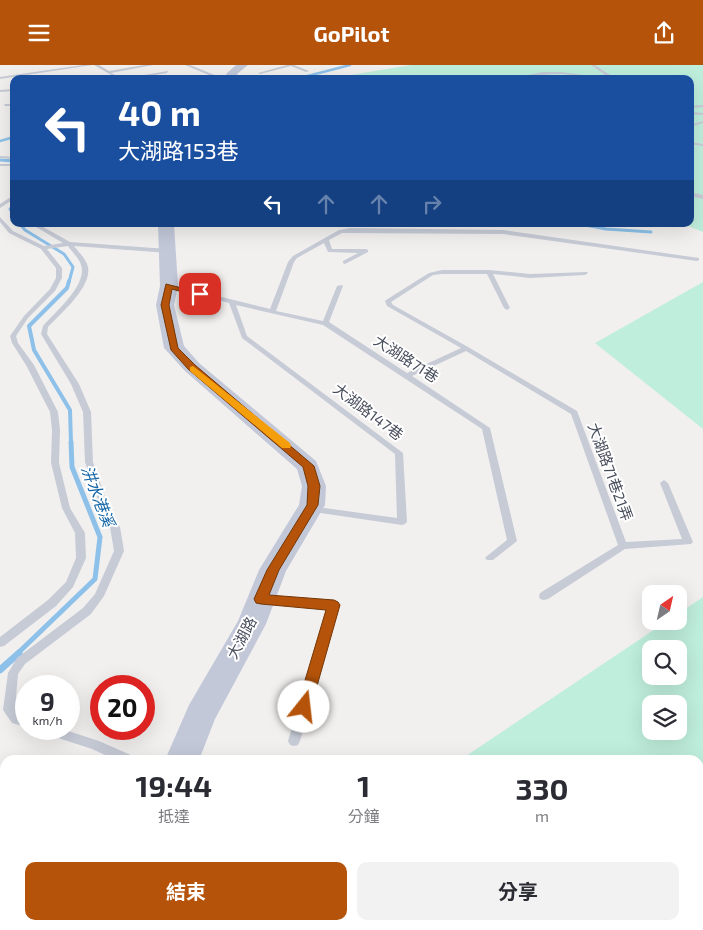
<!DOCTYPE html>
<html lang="zh-TW">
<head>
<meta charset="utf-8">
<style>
  :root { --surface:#fff; --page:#f2f2f3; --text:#2b2b33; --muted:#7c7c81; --accent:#b45309 }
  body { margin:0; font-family:"Exo 2","Noto Sans TC",sans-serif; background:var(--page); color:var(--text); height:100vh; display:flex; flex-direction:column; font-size:19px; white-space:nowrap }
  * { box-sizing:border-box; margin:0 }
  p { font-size:16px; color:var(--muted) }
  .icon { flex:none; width:28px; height:28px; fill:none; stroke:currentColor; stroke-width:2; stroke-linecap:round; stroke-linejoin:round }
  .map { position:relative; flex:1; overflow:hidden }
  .panel { position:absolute; left:0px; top:690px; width:704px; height:175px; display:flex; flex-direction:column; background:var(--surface); border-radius:15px 15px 0 0; box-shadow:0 5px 20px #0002 }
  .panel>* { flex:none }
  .banner { position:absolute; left:10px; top:10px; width:684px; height:152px; border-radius:10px; box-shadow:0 5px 20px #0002; background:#1a4fa0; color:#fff; overflow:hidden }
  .needle { width:32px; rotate:34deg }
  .buttons { position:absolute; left:642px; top:520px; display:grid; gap:10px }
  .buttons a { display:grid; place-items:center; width:45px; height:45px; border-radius:10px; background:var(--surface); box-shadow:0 5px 20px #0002; font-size:25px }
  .speed { position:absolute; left:15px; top:610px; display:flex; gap:10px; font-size:25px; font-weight:700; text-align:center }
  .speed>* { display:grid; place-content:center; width:65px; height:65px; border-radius:50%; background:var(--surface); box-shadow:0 5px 20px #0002; line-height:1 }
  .speed small { font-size:12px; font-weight:400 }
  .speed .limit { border:8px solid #d22; background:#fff; color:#111 }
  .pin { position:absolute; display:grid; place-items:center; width:42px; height:42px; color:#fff; margin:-21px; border-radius:10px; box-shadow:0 2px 8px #0006 }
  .me { position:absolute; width:55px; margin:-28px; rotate:16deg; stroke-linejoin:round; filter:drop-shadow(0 0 4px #0008) }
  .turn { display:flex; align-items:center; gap:18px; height:105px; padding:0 25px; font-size:22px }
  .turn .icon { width:65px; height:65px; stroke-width:2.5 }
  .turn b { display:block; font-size:35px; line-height:42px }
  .lanes { display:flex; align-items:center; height:48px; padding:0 25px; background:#0003; justify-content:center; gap:25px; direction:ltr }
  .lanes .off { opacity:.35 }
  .eta { display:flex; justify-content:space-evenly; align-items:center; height:85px; text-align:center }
  .eta b { font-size:30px; font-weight:700; line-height:35px }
  .primary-button { display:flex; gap:10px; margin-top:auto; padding:10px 25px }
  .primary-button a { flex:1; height:58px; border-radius:10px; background:var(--accent); color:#fff; font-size:20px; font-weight:700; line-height:58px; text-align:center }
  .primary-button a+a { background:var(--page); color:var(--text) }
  header { display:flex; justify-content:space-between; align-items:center; height:65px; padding:0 25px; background:var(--accent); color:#fff; font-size:22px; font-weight:700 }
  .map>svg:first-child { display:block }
  .green { fill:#bfeedc; fill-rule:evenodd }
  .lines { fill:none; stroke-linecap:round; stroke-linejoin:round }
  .stream-far4 { stroke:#8dc1ea; stroke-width:2.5 }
  .stream-far3 { stroke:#8dc1ea; stroke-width:3 }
  .stream-far2 { stroke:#8dc1ea; stroke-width:4 }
  .stream-far1 { stroke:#8dc1ea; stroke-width:5 }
  .stream { stroke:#8dc1ea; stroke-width:7 }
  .lane { fill:#c6cbd6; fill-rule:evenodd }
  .secondary { fill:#c2c8d8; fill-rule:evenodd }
  .route { fill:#b45309; stroke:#753606 }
  .slow { fill:#f59e0b }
  .labels { text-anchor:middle; stroke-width:4; stroke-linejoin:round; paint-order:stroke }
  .street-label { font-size:15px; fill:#484e5c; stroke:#fff }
  .water-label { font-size:16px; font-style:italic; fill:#1064a7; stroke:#fff }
</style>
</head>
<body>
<header><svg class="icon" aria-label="menu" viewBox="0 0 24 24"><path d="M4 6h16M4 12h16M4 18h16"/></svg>GoPilot<svg class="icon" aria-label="share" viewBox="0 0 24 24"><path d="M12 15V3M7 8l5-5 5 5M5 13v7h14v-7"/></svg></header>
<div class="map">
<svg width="703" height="865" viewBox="0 0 703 865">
  <rect width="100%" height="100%" fill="#f2f0ef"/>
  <path class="green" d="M411,0H703V167L683,159H690V14H326Z
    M703,217V364L595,278Z
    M703,532V865H403L397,860H699V695H460L667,556H679V548ZM651,584H679V611H651ZM651,639H679V666H651Z"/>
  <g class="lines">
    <path class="stream-far4" d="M296,14L350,0
      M0,76L14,72"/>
    <path class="stream-far3" d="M0,95L14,96
      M14,141L10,144L14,151
      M20,159L25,165L64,189L73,202L69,217
      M580,159L606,164L651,167"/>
    <path class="stream-far2" d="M69,216L67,223L29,261L34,285L70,345L71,378"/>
    <path class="stream-far1" d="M17,589L95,514L100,472L72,402L71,377"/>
    <path class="stream" d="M0,605L19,588
      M0,748L5,776
      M22,860L23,865"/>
    <path class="lane" d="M83,0H92L0,14V12Z
      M94,0H99L109,6L144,0H153L111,8L115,10L113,11Z
      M185,0H190L217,11L236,12L216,13Z
      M287,0H294L309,6L306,7L291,1L260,9L258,8Z
      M591,0H595L616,14H611Z
      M168,6L167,8L131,14H120Z
      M542,7H562L610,14C594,14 578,10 562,9C544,8 528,14 510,14Z
      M14,24V26L0,27V25Z
      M4,39H14V41H5Z
      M703,40V42L690,43V41Z
      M690,47L703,48V50L690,49Z
      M703,56V58L690,62V60Z
      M690,77L703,79V81L690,79Z
      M0,91L14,92V94L0,93Z
      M0,99H14V101H0Z
      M690,127L703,130V134L690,131Z
      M14,130V134L0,143V139Z
      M0,152L13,166L44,181L63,178L31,159H38L70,177L168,184L171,186L168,188L74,181C78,186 83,191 86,197C98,217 61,248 48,262L47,269L79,319L91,347L93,397L107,438L120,462L124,486L104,531L91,549L25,599L18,609L15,644L20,650L26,652V662L12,658L3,645L8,608L17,593L83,543L95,529L114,486L110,462L99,438L85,397L83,347L71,319L41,269L43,261C55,247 88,220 81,200C79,193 72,187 68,181L47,184L62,203V213L55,226L28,253L16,271L18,278L34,300L58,347L60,365L59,398L70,443L85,468L86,493L73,522L56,541L4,581L0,582V572L48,535L66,517L76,493L75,468L62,443L51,398L52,365L50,347L26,300L12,278L10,271L24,251L50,224L56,213V203L41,184L9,168L0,157Z
      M350,163L503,165L699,193V195L697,196L503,169L342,168L329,175L332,184H366L368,185V187L345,199L343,198V196L358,188L328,187L324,178L297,193L294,197L276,246L323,256L337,221L342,220L343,221L329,257L407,308L461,283L387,241L385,236L386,235L429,208L442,205H489L530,209L587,207L588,208L585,210L530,213L493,209L510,243L507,245L504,243L487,209H442L433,210L391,237L393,240L468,282L577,346L626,477L682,474L660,418L664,415L668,418L693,477L691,479L625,484L548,534L544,535L540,534L539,531L540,528L618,480L571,349L466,286L412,311L490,363L517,476L493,495H487L485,493L487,491L507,475L482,364L323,260L236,240L247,271L403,388L407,457L405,459L402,460L307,446L306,444L307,442L310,441L397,453L395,389L242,273L229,238L166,221L169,219L270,244L288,197L293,191L339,165Z
      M264,531L334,536L338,537L339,540L300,676L298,680L294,681L290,680L288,676L328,543L264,539L260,538L259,535L260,532Z
      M41,664H62L99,676L133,691L135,695H116L92,684L43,668Z"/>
    <path class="secondary" d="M236,0H248L237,9L241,14H230L226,9Z
      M158,159H174L178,221L174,240L184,281L199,298L316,396L326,421L325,440L286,506L266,559L215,654L199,695H165L189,640L238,556L259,505L299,440L302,421L297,404L185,306L164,283L156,240L160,221Z
      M168,860H208L209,865H169Z"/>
  </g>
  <path class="route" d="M166,219L205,229L200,232L172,224L169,240L178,283L195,300L314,401L320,421L318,440L279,505L269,530L334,535L338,537L340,540L311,642L309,647L304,648L299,647L297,642L326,545L261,539L256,538L254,534L267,505L307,440L308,421L303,402L188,304L171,285L161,240Z"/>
  <path class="slow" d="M193,301L290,378L291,381L290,383H282L190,306V302Z"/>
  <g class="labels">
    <g class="street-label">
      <text transform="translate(406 294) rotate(33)" y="5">大湖路71巷</text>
      <text transform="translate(368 347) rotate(37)" y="5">大湖路147巷</text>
      <text transform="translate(610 407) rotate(70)" y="5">大湖路71巷21弄</text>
      <text transform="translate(242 573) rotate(-62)" y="5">大湖路</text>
    </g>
    <g class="water-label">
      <text transform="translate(98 431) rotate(69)" y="6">汫水港溪</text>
    </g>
  </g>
</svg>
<div class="buttons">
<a><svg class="needle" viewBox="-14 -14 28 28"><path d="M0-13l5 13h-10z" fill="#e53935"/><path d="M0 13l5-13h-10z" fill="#7c7c81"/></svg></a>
<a><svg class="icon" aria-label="search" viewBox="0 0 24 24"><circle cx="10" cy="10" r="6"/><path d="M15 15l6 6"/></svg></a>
<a><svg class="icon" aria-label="layers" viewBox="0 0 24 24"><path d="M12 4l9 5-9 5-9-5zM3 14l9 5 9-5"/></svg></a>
</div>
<div class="speed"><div>9<small>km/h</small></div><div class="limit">20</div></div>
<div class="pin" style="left:200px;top:229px;background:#d93025"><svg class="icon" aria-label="arrive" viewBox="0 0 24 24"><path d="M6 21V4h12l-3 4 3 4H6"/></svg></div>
<svg class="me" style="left:304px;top:642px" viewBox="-20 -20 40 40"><circle r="19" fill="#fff"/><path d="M0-13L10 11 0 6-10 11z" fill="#b45309"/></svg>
<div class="banner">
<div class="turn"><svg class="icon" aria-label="left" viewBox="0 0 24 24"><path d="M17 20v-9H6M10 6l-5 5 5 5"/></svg><div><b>40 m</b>大湖路153巷</div></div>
<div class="lanes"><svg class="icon" aria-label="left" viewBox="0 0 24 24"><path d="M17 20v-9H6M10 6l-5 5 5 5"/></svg><svg class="icon off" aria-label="ahead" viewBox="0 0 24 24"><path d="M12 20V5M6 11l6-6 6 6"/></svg><svg class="icon off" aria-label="ahead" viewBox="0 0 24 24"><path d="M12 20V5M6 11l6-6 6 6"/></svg><svg class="icon off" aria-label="right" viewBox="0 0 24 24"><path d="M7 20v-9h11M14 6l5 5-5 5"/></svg></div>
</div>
<section class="panel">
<div class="eta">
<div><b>19:44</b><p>抵達</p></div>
<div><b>1</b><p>分鐘</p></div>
<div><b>330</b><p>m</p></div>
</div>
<div class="primary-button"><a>結束</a><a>分享</a></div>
</section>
</div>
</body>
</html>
